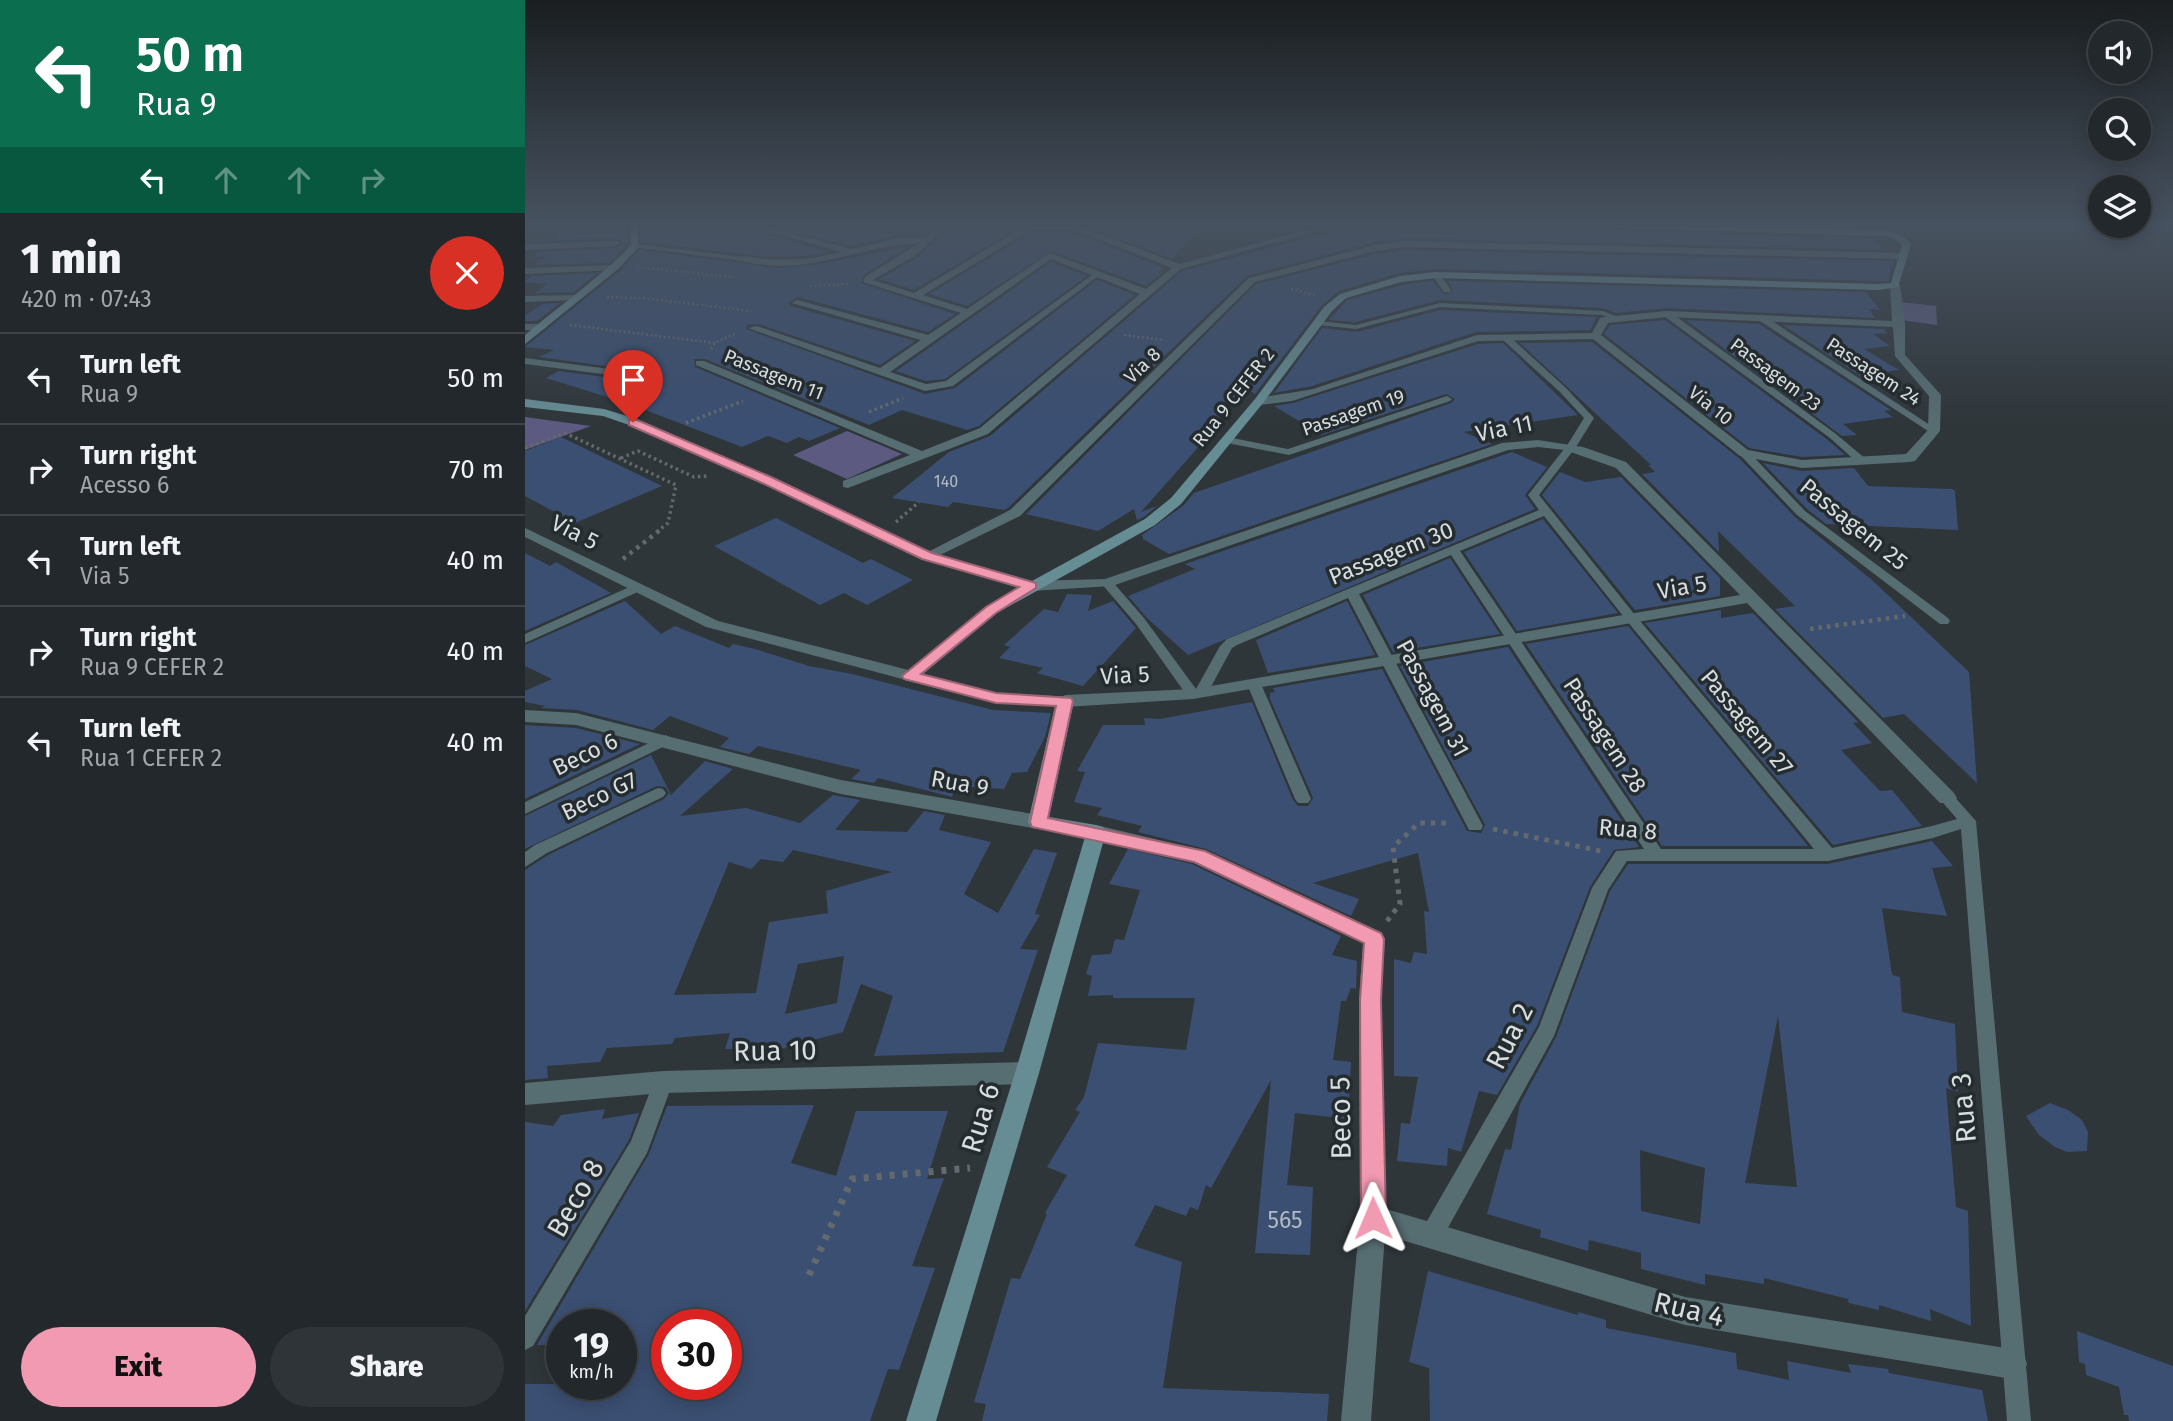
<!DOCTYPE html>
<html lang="en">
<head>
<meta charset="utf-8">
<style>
  :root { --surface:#23282c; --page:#2f3438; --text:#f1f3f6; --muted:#a3a6a9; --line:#404448; --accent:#f19ab2 }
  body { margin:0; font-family:"Fira Sans",sans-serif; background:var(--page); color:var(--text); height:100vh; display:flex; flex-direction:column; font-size:26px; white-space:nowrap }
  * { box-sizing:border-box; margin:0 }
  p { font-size:23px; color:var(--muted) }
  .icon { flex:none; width:38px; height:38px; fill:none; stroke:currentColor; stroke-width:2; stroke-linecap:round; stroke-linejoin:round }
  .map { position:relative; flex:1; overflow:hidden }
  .panel { display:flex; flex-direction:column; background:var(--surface); width:525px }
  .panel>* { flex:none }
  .hud { background:#0b6e4f; color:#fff; overflow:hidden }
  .fabs { position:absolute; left:1563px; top:21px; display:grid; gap:14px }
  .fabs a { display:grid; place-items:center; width:63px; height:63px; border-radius:50%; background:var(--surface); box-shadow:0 4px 18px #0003,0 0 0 2px var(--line); font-size:35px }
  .speed { position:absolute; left:21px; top:1309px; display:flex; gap:14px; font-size:35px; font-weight:700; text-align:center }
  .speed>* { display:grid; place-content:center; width:91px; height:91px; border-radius:50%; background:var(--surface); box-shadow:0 4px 18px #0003,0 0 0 2px var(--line); line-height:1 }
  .speed small { font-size:18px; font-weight:400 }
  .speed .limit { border:10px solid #d22; background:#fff; color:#111 }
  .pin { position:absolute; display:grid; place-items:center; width:60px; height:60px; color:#fff; margin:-72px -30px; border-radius:50% 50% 50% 0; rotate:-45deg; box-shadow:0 0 7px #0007 }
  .pin .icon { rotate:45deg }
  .me { position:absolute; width:77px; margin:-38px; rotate:359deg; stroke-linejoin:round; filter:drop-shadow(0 0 5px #0008) }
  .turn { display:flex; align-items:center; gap:24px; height:147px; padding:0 21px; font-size:32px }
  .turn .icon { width:91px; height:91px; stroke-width:2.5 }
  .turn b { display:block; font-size:49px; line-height:60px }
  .lanes { display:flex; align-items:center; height:66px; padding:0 21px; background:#0003; justify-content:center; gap:35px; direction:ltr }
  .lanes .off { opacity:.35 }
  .round { display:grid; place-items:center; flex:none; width:74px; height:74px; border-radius:37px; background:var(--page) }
  .head { display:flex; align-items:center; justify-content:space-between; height:119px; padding:0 21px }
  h1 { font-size:42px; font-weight:800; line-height:52px }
  .button { display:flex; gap:14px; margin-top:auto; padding:14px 21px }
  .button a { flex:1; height:80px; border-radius:42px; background:var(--accent); color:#111; font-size:28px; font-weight:800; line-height:80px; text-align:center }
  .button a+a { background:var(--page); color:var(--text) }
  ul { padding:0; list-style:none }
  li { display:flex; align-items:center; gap:21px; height:91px; padding:0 21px; border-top:2px solid var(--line) }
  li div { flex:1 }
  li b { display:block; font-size:26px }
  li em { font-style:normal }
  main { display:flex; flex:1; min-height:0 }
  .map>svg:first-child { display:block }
  .green { fill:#5c5a80 }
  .building { fill:#3b4f72; fill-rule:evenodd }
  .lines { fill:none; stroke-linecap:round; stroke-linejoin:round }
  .path-far4 { stroke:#636a6d; stroke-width:2.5; stroke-dasharray:2 2.5; stroke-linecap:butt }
  .path-far3 { stroke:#636a6d; stroke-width:3.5; stroke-dasharray:2.5 3.5; stroke-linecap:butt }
  .path-far2 { stroke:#636a6d; stroke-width:4.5; stroke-dasharray:3.5 5; stroke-linecap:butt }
  .path-far1 { stroke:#636a6d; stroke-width:5; stroke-dasharray:4.5 6; stroke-linecap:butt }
  .path { stroke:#636a6d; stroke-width:7; stroke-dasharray:5 8; stroke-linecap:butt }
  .lane { fill:#566d72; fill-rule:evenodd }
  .street { fill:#566d72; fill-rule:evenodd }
  .secondary { fill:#678d94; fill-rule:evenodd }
  .route { fill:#f19ab2; stroke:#9d6474; stroke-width:2 }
  .labels { text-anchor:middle; stroke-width:7; stroke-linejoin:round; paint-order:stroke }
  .far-number-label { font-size:16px; fill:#b1bac4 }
  .far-street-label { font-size:19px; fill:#d8dddf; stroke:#252c30 }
  .street-label { font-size:23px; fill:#d8dddf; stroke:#252c30 }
  .near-number-label { font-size:23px; fill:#b1bac4 }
  .near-street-label { font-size:28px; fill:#d8dddf; stroke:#252c30 }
</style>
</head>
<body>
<main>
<section class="panel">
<div class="hud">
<div class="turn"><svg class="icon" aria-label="left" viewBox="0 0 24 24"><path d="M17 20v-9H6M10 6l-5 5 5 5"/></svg><div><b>50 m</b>Rua 9</div></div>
<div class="lanes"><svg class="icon" aria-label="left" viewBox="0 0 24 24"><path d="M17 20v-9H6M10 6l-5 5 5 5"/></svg><svg class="icon off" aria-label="ahead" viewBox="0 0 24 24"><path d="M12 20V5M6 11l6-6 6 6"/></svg><svg class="icon off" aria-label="ahead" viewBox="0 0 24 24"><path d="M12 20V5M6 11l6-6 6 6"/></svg><svg class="icon off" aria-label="right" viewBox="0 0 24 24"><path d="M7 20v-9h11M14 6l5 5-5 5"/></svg></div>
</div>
<div class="head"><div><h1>1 min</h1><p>420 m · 07:43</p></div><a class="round" style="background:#d93025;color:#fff"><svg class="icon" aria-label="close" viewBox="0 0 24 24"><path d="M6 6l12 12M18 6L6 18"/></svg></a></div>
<ul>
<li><svg class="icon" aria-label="left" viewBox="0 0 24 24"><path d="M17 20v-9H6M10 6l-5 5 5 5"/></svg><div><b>Turn left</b><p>Rua 9</p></div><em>50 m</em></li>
<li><svg class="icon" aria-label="right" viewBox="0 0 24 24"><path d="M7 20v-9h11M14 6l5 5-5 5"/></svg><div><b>Turn right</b><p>Acesso 6</p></div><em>70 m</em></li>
<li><svg class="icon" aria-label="left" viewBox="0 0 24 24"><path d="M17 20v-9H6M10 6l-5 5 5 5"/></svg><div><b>Turn left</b><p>Via 5</p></div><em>40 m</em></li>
<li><svg class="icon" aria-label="right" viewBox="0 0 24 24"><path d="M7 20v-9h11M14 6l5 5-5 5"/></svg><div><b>Turn right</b><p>Rua 9 CEFER 2</p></div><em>40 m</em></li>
<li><svg class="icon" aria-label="left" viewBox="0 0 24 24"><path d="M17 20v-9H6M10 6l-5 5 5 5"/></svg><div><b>Turn left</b><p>Rua 1 CEFER 2</p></div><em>40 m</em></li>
</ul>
<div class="button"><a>Exit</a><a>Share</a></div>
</section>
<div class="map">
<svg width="1648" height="1421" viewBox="0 0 1648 1421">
  <rect width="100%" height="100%" fill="#2f363a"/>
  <path class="green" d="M864,225H954V231L863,229Z
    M1376,302L1411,306L1412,325L1376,320Z
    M0,417L66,426L0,450Z
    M322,431L377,454L322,479L268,455Z"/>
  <path class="building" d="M89,225H103V244L84,263L9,265L21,257H8L14,252L92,248L97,244L93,238L28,240L44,227Z
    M116,225H217L219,228L305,252L279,256L244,257L116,242Z
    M241,225H411L398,235H372L327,246Z
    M426,225H498L389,290L354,279L393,257Z
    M558,225H678L647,259Z
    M833,225H850L860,229L955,232L954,227L959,225H1015L1087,227L1092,231L1347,238L1358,250L880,238L849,242L722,276L483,508L479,510L428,502L423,507L367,498L424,452L465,436L657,271Z
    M508,232L552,234L639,268L633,273L638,272L621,286L526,251L442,306L404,294Z
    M383,247L339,275L336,283L430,314L403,332L273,297L264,302L266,306L390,341L355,365L233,324L222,325L221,329L400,394L430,388L572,280L610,295L454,426L442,430L377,410L344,425L180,359H169L170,367L315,428L284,441L274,437L262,443L243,436L217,447L102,403L21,378L34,371L131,384L138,379L132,373L14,357L29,350L0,347L95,271L114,250L255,268L295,264Z
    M880,250L1370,261L1368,266L1366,265L1364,281H1358L911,269L874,273L814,291L797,305L730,394L718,387L679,434L684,435L616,512L632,506L619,517L612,520L609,509L573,531L501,514L731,284L850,254Z
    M526,262L562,276L420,379L401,381L371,371Z
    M72,273L49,292L10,293L22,284L0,282L6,276Z
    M908,281L919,295L928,291L923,281L1341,292L1355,310L1344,309L1350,318L1142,308L1091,313L1078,308L915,300L831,322L804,320L822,300L877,285Z
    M35,303L12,321H0V316L17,304Z
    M915,310L1072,317L1065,330L951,332L787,386L749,393L797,328L832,332Z
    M1140,320L1303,440L1320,455L1277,457L1224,448L1079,334L1085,325Z
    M1161,320L1234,324L1366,410L1359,411L1368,417L1318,424L1332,435L1317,436Z
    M1258,325L1359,329L1362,333L1348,334L1365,346L1339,349L1374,370L1360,372L1368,376L1340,379Z
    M1067,342L1215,459L1270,517L1347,580L1444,672L1452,783L1379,714L1358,718L1250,609L1270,606L1193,531L1194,552L1117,474L1130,472L1123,465H1126L995,343Z
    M978,343L1053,415L939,432L967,444L644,554L618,539L617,535L658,506L669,493L926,403L930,399L921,394L797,435L749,406L768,403L953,344Z
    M36,437L137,486L50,523L0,496V451Z
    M987,452L1022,467L1000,495L1010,509L663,655L621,617L603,596L670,569L660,564Z
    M1238,463L1277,471L1329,468L1343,486L1427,489L1430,491L1433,530L1301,524L1282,509Z
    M1035,472L1060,482L1096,477L1195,578V596L1110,610L1017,495Z
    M251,518L338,563L346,559L388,580L342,605L319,593L295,605L189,546Z
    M1018,519L1093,613L992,631L939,552Z
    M0,553L25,566L31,562L86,593L0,631Z
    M925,558L975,634L868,652L838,595Z
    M542,594L567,595L563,611L588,601L611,628L558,686L512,673L518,668L474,658L485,647L479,645L519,609L533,612Z
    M100,601L136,634L150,626L204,648L208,644L230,649L284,666L327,674L468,710L526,713L520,737L502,772L487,773L479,789L431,786L427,797L353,778L349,783L326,779L336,770L264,753L233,746L224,754L195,747L204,738L145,716L128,730L52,710L16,708L20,706L0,702V691L27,679L0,666V645Z
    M822,601L850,655L743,673L731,640Z
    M1196,610V618L1228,613L1333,722L1328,723L1347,743L1316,750L1355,791L1367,790L1397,826L1308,845L1120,623Z
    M1103,626L1283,846H1137L1001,644Z
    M983,647L1114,847L1089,850L1065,887L1012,1026L972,1095L954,1091L936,1152L923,1148L922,1166L872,1161L876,1123L885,1124L893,1077L869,1076V959L886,963L889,952L902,954L899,911L904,912L893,853L788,883L834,899L826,916L681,849L613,832L617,826L572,815L577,808L549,802L560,772L552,771L578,725H620L619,718L635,719L727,702L768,800L773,806H783L788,798L745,699V693L750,692L748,688L857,669L942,831L956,833L960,825L875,666Z
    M0,725L51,728L115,744L0,799Z
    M126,755L146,795L180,761L208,769L155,816L221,808L275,823L308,795L335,800L310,830L382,832L399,811L420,815L414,830L466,842L439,894L473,913L509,849L532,853L510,914L515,915L495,949L513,950L478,1052L349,1056L368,996L336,984L318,1032L226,1057L228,1051L210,1052L211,1049H200L205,1033L150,1038L147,1044L82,1048L75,1062L22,1066L23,1078L0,1080V870L23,855L139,799L144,793L140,787L132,786L0,849V816ZM268,850L367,872L301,891L303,913L244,922L231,993L149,995L204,862L226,869L236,859L258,862ZM319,956L312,1003L260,1014L273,964Z
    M1407,841L1428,866L1407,868L1422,916L1357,908L1367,975L1375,977L1377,1012L1430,1024L1433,1092L1421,1088L1431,1207L1443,1211L1446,1326L1405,1309L1406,1321L1354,1305V1310L1324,1303L1323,1299L1239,1278V1284L1180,1274V1285L1116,1269V1253L1064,1240L1063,1251L1015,1237L1016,1230L962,1214L980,1149L986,1150L995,1104L1031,1037L1085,891L1103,864H1303ZM1253,1016L1272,1187L1220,1183ZM1115,1150L1180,1168L1175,1224L1116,1211Z
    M603,849L667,864L816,936L807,955L832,961L831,989L826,988L821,1001H816L808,1060L826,1062L823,1119L770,1113L762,1185L788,1187L785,1255L730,1253L746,1080L686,1188L681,1185L673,1210L665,1207L661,1216L630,1205L609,1246L657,1262L638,1388L804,1394L802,1421H457L461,1404L449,1402L486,1278L495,1279L522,1214L520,1213L542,1175L522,1167L555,1112L550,1110L559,1097L573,1043L661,1050L670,998H588V995L563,996L567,976L561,974L567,955L586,954L590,939L599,940L615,890L584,884Z
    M1525,1103L1543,1110L1557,1120L1563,1132L1562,1151L1542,1152L1530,1147L1514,1135L1501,1116Z
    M289,1105L266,1163L311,1176L331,1111H423L402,1179L419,1178L387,1266L410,1268L374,1370L363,1369L345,1421H0V1384H96V1325H37V1345H12L124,1154L142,1106ZM142,1325H201V1384H142Z
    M80,1109L77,1119L114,1113L104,1140L0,1311V1122L28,1126L36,1115Z
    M903,1271L1053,1315V1312L1081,1320V1328L1211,1353L1212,1369L1264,1380L1262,1361L1326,1373L1323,1364L1363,1369L1364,1373L1457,1390L1463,1421H905L904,1368L884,1362Z
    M1552,1331L1648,1366V1421H1604L1603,1415H1599L1594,1387L1561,1375L1560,1364L1554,1362Z"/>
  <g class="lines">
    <path class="path-far4" d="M114,267L206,277
      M285,286L325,284
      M766,289L791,295
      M82,297L117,298L226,311
      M45,325L190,343
      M599,335L639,340
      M186,349L190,343L211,333"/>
    <path class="path-far3" d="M344,412L378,398
      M161,423L218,401
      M0,448L40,433L151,485L143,523L133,531
      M96,458L113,451L169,477L182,476
      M371,522L394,502"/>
    <path class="path-far2" d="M98,559L135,530
      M1285,629L1380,616"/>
    <path class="path-far1" d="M968,829L1076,851
      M862,921L875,904L868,847L894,823H925"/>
    <path class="path" d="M284,1275L327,1179L445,1168"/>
    <path class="lane" d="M110,244L218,257L222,259L218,261L108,247Z
      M908,273H914L926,290L925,292H919L907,275Z
      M915,303L1078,311L1096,318L1092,320L1077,315L915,307L831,329L793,325L789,323L793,321L831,325Z
      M1139,312H1145L1311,434L1342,460V464H1334L1305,438L1139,316Z
      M1235,315H1238L1414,431L1406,433L1232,319L1231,317Z
      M978,336H984L1041,388L1069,418L1051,447L1014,495L1110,615L1307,848L1407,826L1432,819L1414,798L1417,794H1427L1451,821L1506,1421H1482L1436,829L1408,838L1303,861H1102L1083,890L1029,1036L914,1244L906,1247L898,1244L895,1236L898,1228L1014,1027L1067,888L1091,851L1119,849L926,555L834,594L958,826L956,830H944L942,826L823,598L712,645L707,648L681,696L663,697L611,624L576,583L578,580H586L619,618L671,689L695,646L702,639L1014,510L1003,495L1043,444L1059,418L1035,392L978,340ZM1019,516L1102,621L1289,849H1136L935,551Z
      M0,358L131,375L136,378L131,381L0,364Z
      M922,396L927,399L925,401L764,455L702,443L697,440L702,437L763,449Z
      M1219,450L1223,451L1280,511L1423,618L1425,621L1423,624H1415L1272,515L1215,455L1214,453Z
      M111,584L117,588L115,591L0,643V634Z
      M729,680L736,684L786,799L783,803H773L770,799L722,684Z
      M141,735L148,740L146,743L0,814V802Z
      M133,788L138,789L141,793L138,797L22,853L0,867V852L10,845Z
      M138,1073L145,1076L148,1082L122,1153L8,1346L0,1350V1316L106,1141L131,1076Z"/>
    <path class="street" d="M220,225H232L327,249L373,238H399L415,225H423L391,255L348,280L389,293L502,225L557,227L654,264L800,225H812L656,269L463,434L323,488L318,487V481L385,455L171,365V361H179L397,451L455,428L615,294L572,277L428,386L400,391L223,328L232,326L355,368L396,340L267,303L272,300L403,335L436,313L338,282L340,277L393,244C338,244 291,273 234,264C227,263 219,263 213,259L218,256C255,262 280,261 316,252ZM507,229L553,231L647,268L621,289L525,253L442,309L398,295ZM526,259L567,275L421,381L401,384L365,372Z
      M1133,225H1142L1143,226L1139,229Z
      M1204,225H1215L1222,228L1218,231Z
      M1299,225H1317L1278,233L1274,230Z
      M93,241L94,243L90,246L0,250V244Z
      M880,241L1380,253L1384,256L1380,259L880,247L850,251L730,282L495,516L407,559H397L395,556L485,510L724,278L850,245Z
      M93,265L95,267L90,270L0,274V268Z
      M1370,282L1375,285L1380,324V355L1416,395L1415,431L1390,461L1385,462L1277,468L1215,456L1068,339L953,341L767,401L734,405L728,401C735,396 775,392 788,389L952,335L1067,333L1075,318L1079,317L1142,311L1367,321L1365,285ZM1142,317L1368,327L1370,356L1404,396L1403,430L1381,454L1277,460L1223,450L1076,335L1083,323Z
      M53,295V299L50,300L0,302V296Z
      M0,324H17L22,327L17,330H0Z
      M1013,440L1058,447L1101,462L1429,793L1432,798L1429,803H1415L1222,603L668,699L540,707L531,701L540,695L668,689L1215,595L1091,468L1040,450L1013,447L983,450L587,586L506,591L498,586L506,581L580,579L977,443Z
      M0,528L193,621L391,672L393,676L385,681L181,627L0,537Z
      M0,710L51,713L316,780L513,815L520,817L523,822L520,827L513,829L316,794L51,725L0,722Z
      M571,825L680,851L857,933L860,939L856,1000L861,1209L1160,1297L1487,1349L1498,1353L1502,1364L1498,1375L1487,1379L1160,1325L860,1235L846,1421H816L835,1218L834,1000L838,943L668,862L564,837L561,832L564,827Z
      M502,1062L511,1065L514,1073L511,1081L502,1084L138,1093L0,1105V1083L138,1071Z"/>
    <path class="secondary" d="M105,225H113V248L93,269L0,344V335C35,305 74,279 106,245Z
      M1088,225L1360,230L1375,234L1386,244L1373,287L1354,290L911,278L876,282L821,298L807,311L738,403L656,504L630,525L472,613L398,674L471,693L546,697L549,701L524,817L571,825L578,827L581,832L514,1073L411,1421H381L490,1073L560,837L513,829L506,827L503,822L530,706L471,703L379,680L377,676L460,607L495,588L397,559L236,483L104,425L78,416L0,407V399L79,409L112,419L246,477L407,553L507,581L620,519L646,498L730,399L799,307L815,294L875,276L911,272L1354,284L1366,283L1377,245L1369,238L1360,236L1092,228Z"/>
  </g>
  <linearGradient id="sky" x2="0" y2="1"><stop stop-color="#1a1e20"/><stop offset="0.53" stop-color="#475260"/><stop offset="1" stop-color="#475260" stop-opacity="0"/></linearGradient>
  <rect width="1648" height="423" fill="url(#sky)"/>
  <path class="route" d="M104,420H112L246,477L407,553L511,583V588L471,613L396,674L471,693L546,698L548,701L523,818L680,851L856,933L859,939L856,1000L861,1218L857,1227L848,1231L840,1227L836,1218L835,1000L839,943L669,862L507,827L505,822L531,706L471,703L379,679L377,676L461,607L494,587L397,559L237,483L104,425Z"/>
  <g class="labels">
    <g class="far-number-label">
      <text x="421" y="487">140</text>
    </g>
    <g class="far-street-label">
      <text transform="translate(617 365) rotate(-44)" y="7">Via 8</text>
      <text transform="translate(1349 371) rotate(33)" y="7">Passagem 24</text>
      <text transform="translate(249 374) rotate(22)" y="7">Passagem 11</text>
      <text transform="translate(1251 374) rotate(37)" y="7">Passagem 23</text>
      <text transform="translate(708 397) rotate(-52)" y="7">Rua 9 CEFER 2</text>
      <text transform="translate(1186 405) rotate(38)" y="7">Via 10</text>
      <text transform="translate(828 412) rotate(-19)" y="7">Passagem 19</text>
    </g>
    <g class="street-label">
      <text transform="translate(979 428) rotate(-12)" y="8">Via 11</text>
      <text transform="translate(1329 524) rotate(39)" y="8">Passagem 25</text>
      <text transform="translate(50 532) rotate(27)" y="8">Via 5</text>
      <text transform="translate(866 553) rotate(-22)" y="8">Passagem 30</text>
      <text transform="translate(1157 587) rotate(-10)" y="8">Via 5</text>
      <text transform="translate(600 675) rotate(-3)" y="8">Via 5</text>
      <text transform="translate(908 698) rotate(62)" y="8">Passagem 31</text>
      <text transform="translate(1222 722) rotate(50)" y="8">Passagem 27</text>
      <text transform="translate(1080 735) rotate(57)" y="8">Passagem 28</text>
      <text transform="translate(60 754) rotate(-26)" y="8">Beco 6</text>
      <text transform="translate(435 783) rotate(10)" y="8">Rua 9</text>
      <text transform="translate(74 796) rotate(-26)" y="8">Beco G7</text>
      <text transform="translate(1103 829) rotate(5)" y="8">Rua 8</text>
    </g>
    <g class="near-number-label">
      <text x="760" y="1228">565</text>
    </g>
    <g class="near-street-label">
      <text transform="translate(984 1036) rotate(-63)" y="10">Rua 2</text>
      <text transform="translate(250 1050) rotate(-1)" y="10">Rua 10</text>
      <text transform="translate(1438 1108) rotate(-95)" y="10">Rua 3</text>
      <text transform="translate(455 1118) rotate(-73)" y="10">Rua 6</text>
      <text transform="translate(815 1118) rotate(-91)" y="10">Beco 5</text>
      <text transform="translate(50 1198) rotate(-60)" y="10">Beco 8</text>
      <text transform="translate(1164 1309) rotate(13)" y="10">Rua 4</text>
    </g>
  </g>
</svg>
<div class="fabs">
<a><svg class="icon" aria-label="sound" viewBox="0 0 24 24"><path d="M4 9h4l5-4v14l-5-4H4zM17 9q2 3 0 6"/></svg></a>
<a><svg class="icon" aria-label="search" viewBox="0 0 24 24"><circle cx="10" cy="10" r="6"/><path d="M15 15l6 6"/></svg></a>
<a><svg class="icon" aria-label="layers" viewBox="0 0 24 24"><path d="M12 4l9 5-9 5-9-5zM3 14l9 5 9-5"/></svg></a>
</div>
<div class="speed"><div>19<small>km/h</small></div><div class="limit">30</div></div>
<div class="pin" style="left:108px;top:422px;background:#d93025"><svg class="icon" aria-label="arrive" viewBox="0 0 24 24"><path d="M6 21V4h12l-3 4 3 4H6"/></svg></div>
<svg class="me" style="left:848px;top:1218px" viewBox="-20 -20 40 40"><path d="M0-17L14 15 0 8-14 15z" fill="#f19ab2" stroke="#fff" stroke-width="4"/></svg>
</div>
</main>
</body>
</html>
